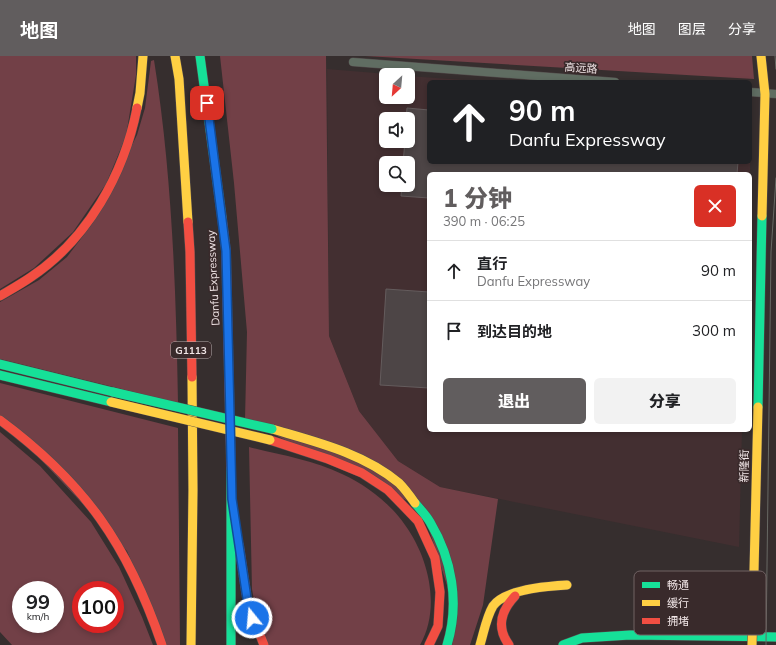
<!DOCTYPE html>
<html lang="zh">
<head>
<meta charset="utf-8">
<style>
  :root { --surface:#fff; --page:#f2f2f2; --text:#202124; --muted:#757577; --line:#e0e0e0; --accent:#615d5e }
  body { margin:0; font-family:Mulish,"Noto Sans SC",sans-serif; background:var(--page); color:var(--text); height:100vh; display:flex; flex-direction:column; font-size:15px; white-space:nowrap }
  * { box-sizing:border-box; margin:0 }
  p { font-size:13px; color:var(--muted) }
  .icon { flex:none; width:22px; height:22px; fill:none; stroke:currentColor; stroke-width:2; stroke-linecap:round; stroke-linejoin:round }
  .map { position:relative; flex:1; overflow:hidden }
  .details { position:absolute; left:427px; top:116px; width:325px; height:260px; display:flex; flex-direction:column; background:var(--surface); border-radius:6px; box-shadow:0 2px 6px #0003 }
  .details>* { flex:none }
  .banner { position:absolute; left:427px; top:24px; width:325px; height:84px; border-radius:6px; box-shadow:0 2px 6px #0003; background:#202124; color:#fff; overflow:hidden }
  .needle { width:26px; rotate:206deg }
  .fabs { position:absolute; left:379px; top:12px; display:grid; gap:8px }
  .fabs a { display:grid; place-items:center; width:36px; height:36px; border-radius:6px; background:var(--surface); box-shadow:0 2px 6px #0003; font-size:20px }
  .speed { position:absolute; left:12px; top:525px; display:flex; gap:8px; font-size:20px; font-weight:700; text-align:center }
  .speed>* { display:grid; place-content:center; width:52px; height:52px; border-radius:50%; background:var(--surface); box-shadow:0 2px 6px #0003; line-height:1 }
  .speed small { font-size:10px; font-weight:400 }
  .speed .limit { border:6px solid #d22; background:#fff; color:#111 }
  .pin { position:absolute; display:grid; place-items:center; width:34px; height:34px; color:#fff; margin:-17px; border-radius:8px; box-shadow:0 2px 6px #0006 }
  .me { position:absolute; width:44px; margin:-22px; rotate:343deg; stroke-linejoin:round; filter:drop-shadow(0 0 3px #0008) }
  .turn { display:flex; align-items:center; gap:14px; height:84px; padding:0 16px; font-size:18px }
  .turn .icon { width:52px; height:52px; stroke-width:2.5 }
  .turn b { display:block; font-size:28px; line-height:34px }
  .round { display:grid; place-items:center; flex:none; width:42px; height:42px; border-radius:6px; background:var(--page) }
  .head { display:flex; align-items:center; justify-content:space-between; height:68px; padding:0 16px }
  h1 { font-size:24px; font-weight:800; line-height:30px; color:var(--accent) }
  .cta { display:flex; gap:8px; margin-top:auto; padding:8px 16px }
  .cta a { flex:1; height:46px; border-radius:6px; background:var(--accent); color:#fff; font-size:16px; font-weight:800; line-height:46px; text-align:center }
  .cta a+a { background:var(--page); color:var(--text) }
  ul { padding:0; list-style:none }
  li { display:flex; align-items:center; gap:12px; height:60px; padding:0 16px; border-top:1px solid var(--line) }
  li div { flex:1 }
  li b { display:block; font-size:15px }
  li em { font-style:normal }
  header { display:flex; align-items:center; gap:24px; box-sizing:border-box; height:56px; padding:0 20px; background:var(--accent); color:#fff }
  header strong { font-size:19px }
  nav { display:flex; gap:22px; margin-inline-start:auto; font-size:14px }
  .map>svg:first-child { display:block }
  .built { fill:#432f31; fill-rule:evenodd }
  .green { fill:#724047; fill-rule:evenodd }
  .building { fill:#4d4546; stroke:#645c5d }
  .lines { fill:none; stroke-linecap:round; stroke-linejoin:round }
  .street-casing { stroke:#534c4c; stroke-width:9 }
  .fast-casing { stroke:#534c4c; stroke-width:10 }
  .slow-casing { stroke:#534c4c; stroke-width:10 }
  .jam-casing { stroke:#534c4c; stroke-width:10 }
  .street { stroke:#606d62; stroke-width:8 }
  .fast { stroke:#16e098; stroke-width:9 }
  .slow { stroke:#ffcf43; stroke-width:9 }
  .jam { stroke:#f24e42; stroke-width:9 }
  .tram { stroke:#686964; stroke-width:1 }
  .fast-bridge-casing { stroke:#534c4c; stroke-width:10; stroke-linecap:butt }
  .slow-bridge-casing { stroke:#534c4c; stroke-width:10; stroke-linecap:butt }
  .fast-bridge { stroke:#16e098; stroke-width:9 }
  .slow-bridge { stroke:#ffcf43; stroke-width:9 }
  .route-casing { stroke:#114b97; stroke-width:10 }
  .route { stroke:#1a73e8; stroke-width:7 }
  .labels { text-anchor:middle; stroke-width:3.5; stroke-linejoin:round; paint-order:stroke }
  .shield { fill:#392a2b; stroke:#baaeaf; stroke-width:1 }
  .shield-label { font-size:10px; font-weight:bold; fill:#f1e6e7 }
  .street-label { font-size:11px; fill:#f1e6e7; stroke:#392a2b }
  .key { fill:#392a2b; stroke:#706263; stroke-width:1 }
  .key-label { font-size:11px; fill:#f1e6e7 }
</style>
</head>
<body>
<header>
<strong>地图</strong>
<nav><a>地图</a><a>图层</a><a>分享</a></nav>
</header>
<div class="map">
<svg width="776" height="589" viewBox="0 0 776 589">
  <rect width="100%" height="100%" fill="#362e2e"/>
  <path class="built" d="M327,13L400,19H386V41H408V20L492,26H429V106H750V118H429V374H742L739,491L440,431L398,405L359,355L329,280ZM386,63H408V85H386ZM386,107H408V129H386Z"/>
  <path class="green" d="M0,0H136V19L126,80L106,128L73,176L34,212L0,233Z
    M220,0H326L329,280L359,355L398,405L440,431L498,443L483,549L470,589H452L456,557L422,452L245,364L247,276L234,127Z
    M365,0H752L754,23Z
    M154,4C172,117 176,233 178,347L0,303V246L39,224L67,201L92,168L137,79L145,52L151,5Z
    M0,327L178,372L180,589H167L127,495L0,360Z
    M0,376L40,410L91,466L119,511L142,561L153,589H12L0,576ZM21,534H55V568H21ZM81,534H115V568H81Z
    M249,391C280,399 314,404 342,418C366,429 390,447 405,469C429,502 441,552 420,589H268L256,556L252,533Z"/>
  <path class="building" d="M407,52L429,54V106H738L737,118H429V142L401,140L402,129H408V107H403L405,85H408V63H406Z
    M386,233L429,236V332L380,329Z"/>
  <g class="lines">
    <g class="street-casing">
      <path id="street" d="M353,6L615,26
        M750,36L776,38"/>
    </g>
    <g class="fast-casing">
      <path id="fast" d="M200,0L222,162
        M0,308L113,336
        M0,319L111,346
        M758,351L762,160
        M415,447C420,453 426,459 430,466C452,503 460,547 447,589
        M231,589V412
        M563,589L582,582L630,579L776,581"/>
    </g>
    <g class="slow-casing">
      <path id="slow" d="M175,0L179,23L188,166
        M761,0L765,38L762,160
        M137,52L140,37L143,0
        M272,373C316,386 363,397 399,427C405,433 410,440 415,447
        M753,556L758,351
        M191,589L193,434L192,321
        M480,589C484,576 486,562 493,550C505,533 548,530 567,529"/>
    </g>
    <g class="jam-casing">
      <path id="jam" d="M222,162L226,195L231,412
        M188,166L190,196L192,321
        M0,240C10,234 21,228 31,221C88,183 124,118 137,52
        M0,364C85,427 128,489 162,589
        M270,384L328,403L362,417L388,434L418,465L435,502L440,536L438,570L429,589
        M239,489L248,549L264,589
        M509,589C496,571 501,555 515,540"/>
    </g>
    <use href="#street" class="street"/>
    <use href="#fast" class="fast"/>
    <use href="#slow" class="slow"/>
    <use href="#jam" class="jam"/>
    <path class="tram" d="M775,0L776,13
      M766,589L771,196L776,122"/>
    <g class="fast-bridge-casing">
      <path id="fast-bridge" d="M113,336L272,373"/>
    </g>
    <g class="slow-bridge-casing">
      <path id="slow-bridge" d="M111,346L270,384
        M752,589L753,556"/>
    </g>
    <use href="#fast-bridge" class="fast-bridge"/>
    <use href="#slow-bridge" class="slow-bridge"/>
  </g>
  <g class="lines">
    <g class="route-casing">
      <path id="route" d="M207,47L226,195L232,443L248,549L252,562"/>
    </g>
    <use href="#route" class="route"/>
  </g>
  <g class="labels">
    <rect class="shield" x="171" y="286" width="40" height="16" rx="3"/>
    <g class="shield-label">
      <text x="191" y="298">G1113</text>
    </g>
    <g class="street-label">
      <text transform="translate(581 12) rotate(4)" y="4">高远路</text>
      <text transform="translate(213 222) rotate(-93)" y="4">Danfu Expressway</text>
      <text transform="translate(744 410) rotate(-89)" y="4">新隆街</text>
    </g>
  </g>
  <rect x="634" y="515" width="132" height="64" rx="6" class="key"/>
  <rect x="642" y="526" width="18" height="6" fill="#16e098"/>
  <rect x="642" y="544" width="18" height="6" fill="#ffcf43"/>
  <rect x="642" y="562" width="18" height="6" fill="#f24e42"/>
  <g class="key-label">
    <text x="667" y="533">畅通</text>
    <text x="667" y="551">缓行</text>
    <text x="667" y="569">拥堵</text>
  </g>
</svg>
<div class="fabs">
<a><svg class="needle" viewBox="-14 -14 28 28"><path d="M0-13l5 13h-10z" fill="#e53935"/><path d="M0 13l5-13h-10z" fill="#757577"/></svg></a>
<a><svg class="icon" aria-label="sound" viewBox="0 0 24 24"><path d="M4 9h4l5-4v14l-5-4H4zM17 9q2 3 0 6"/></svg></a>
<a><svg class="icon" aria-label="search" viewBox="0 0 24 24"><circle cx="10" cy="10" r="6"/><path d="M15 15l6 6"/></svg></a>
</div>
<div class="speed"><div>99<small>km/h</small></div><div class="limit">100</div></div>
<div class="pin" style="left:207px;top:47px;background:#d93025"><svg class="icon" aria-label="arrive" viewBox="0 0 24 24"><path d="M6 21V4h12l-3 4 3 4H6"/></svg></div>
<svg class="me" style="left:252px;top:562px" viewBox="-20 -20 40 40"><circle r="17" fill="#1a73e8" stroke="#fff" stroke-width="3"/><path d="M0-11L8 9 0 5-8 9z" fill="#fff"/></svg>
<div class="banner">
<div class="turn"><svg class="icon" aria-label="ahead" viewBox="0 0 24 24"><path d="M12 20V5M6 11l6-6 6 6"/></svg><div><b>90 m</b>Danfu Expressway</div></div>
</div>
<section class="details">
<div class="head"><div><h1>1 分钟</h1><p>390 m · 06:25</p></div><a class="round" style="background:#d93025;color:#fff"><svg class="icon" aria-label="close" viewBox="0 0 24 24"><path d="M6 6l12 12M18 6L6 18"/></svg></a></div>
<ul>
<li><svg class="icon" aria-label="ahead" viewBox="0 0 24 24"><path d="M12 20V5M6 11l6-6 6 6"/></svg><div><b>直行</b><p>Danfu Expressway</p></div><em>90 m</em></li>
<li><svg class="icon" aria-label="arrive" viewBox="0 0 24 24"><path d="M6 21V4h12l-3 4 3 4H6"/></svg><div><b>到达目的地</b></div><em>300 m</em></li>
</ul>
<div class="cta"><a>退出</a><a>分享</a></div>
</section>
</div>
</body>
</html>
